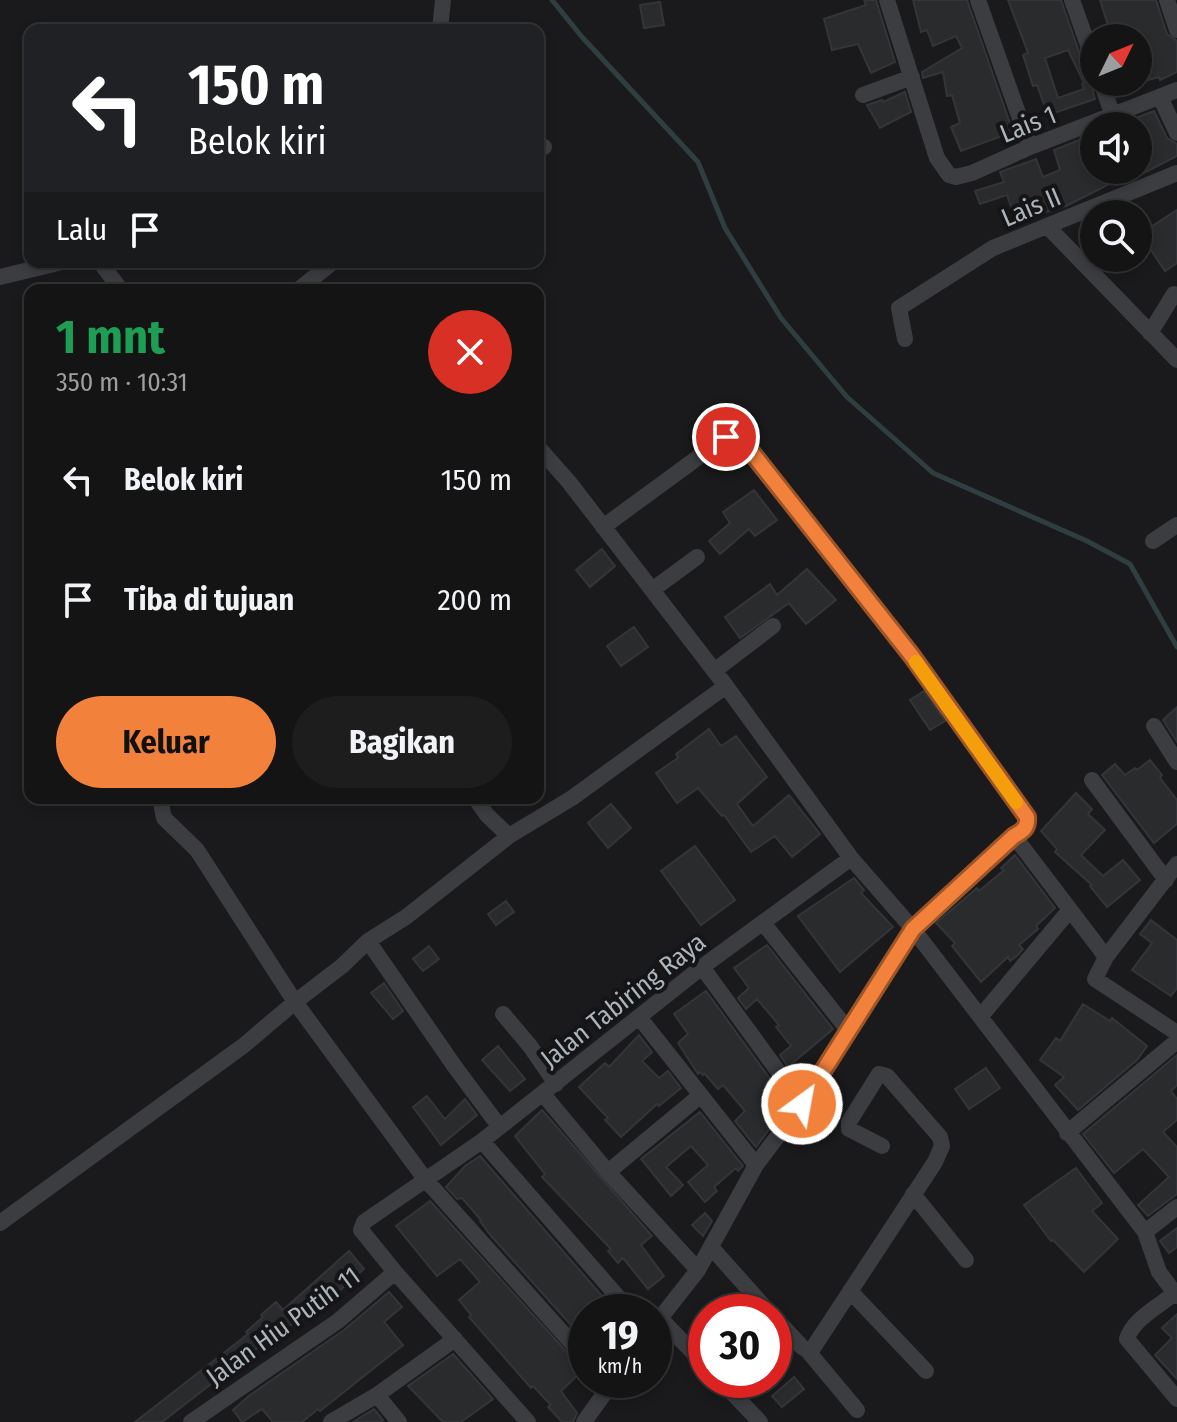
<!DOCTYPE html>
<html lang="id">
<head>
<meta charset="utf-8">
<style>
  :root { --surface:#141415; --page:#1d1d1e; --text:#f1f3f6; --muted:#9d9ea0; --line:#333334; --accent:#f2813c }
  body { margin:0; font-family:"Fira Sans Condensed",sans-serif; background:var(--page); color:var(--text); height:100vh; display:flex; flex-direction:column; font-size:30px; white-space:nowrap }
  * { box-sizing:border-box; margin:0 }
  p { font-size:26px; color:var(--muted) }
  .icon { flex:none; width:44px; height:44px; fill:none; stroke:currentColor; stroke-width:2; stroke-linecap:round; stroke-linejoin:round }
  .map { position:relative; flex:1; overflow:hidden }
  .drawer { position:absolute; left:24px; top:284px; width:520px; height:520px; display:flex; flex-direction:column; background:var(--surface); border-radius:16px; box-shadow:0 4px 12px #0003,0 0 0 2px var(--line) }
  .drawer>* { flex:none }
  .banner { position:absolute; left:24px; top:24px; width:520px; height:244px; border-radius:16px; box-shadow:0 4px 12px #0003,0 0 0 2px var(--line); background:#202124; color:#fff; overflow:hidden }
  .needle { width:52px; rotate:47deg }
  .controls { position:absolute; left:1080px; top:24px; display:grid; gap:16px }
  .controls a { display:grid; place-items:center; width:72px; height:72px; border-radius:50%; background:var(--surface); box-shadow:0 4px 12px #0003,0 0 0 2px var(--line); font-size:40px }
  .speed { position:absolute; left:568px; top:1294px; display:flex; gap:16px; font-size:40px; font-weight:700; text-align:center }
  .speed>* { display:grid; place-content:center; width:104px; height:104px; border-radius:50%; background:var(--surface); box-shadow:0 4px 12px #0003,0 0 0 2px var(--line); line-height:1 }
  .speed small { font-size:20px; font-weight:400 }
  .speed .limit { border:12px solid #d22; background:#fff; color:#111 }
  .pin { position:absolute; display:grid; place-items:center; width:68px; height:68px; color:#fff; margin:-34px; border:4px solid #fff; border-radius:50%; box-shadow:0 2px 8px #0007 }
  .me { position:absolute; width:88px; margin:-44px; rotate:32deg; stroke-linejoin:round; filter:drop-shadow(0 0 6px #0008) }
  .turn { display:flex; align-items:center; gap:28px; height:168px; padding:0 32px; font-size:36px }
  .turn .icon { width:104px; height:104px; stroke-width:2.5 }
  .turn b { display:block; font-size:56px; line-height:68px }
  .then { display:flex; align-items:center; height:76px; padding:0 32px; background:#0003; gap:16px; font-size:30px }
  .round { display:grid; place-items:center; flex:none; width:84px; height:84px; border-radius:42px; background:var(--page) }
  .head { display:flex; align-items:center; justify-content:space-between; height:136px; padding:0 32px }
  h1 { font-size:48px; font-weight:700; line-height:60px; color:#1e9e55 }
  .button { display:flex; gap:16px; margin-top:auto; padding:16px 32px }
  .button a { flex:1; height:92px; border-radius:48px; background:var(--accent); color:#111; font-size:32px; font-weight:700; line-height:92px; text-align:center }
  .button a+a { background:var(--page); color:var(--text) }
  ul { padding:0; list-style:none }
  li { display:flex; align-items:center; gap:24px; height:120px; padding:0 32px }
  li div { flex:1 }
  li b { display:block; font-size:30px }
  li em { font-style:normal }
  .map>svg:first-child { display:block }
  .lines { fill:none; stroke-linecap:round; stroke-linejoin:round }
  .stream { stroke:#2f3e40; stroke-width:5 }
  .building { fill:#2a2b2d; stroke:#343538; stroke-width:2; fill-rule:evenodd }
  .minor { stroke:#3b3d41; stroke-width:16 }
  .route-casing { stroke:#9d5427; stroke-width:20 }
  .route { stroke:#f2813c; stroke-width:14 }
  .slow { stroke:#f59e0b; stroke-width:14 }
  .labels { text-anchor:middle; stroke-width:8; stroke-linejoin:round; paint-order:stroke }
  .street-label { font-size:26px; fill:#acb5bb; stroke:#151517 }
</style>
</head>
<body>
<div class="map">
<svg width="1177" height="1422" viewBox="0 0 1177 1422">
  <rect width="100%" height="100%" fill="#1a1a1c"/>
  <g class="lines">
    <path class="stream" d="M552,0L582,37L698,162L725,228L781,318L847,397L933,473L1087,541L1130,564L1177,647"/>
  </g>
  <path class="building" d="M864,0H876L895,62L871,73L858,44L832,50L824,19L866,5Z
    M913,0H967L1013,132L961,151L951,127L960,123L952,95L947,96L943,72L923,78L922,72L962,48L956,36L933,46L927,30L921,32Z
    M1008,0H1061L1084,66L1088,71L1094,73L1090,81L1095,99L1048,115L1037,85L1033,86L1023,55L1028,53ZM1068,50L1084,83L1082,84L1084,89L1058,98L1045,58Z
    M1100,0H1156L1167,34L1177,41V72L1160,80L1159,77L1138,83V38H1112Z
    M660,2L664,25L644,28L640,5Z
    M905,92L911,112L880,128L867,105L882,100L883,102Z
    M1154,111L1167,138L1177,144V156L1138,176V126H1132L1130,120Z
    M1094,134V170H1137L1066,206L1016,221L1007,195L980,204L975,191L1004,182L1000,172L1036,159L1043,177L1060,170L1054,150Z
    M1177,210V263L1165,271L1140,234Z
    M754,490L777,520L755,536L749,529L720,554L709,541L730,523L723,512Z
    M602,549L615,566L590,587L576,570Z
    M807,569L836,600L806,624L789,603L740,638L725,617L770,584L777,595Z
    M634,627L648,647L621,666L607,646Z
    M924,691L945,721L930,730L910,700Z
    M1177,707V742L1163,720Z
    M709,729L721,746L736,736L767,777L737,804L753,826L789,795L820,834L792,857L775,836L751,852L724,815L722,816L698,788L677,803L656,773L678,758L676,754Z
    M1150,760L1162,775L1160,778L1177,800V824L1154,843L1102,775L1115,764L1125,775L1135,768L1137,770Z
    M1076,793L1092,809L1088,814L1105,830L1081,855L1103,876L1123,860L1140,880L1107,907L1090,886L1092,885L1055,852L1057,849L1041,831Z
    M611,804L631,828L608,848L588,823Z
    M695,846L735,900L701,925L661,871Z
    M1015,855L1055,908L1036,926L1038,929L1019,945L1023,949L1018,955L1010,961L1008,957L981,982L952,946L955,943L936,923L977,888L979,891L1004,870L1001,868Z
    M854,878L864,890L861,893L893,927L840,972L798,916Z
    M506,901L514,912L496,925L488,914Z
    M1151,920L1177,940V988L1171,996L1132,970L1152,943L1140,934Z
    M767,945L833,1029L788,1067L780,1055L791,1046L776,1027L779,1025L757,999L746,1009L738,998L749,988L734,968Z
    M429,946L439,959L423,971L413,959Z
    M384,983L403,1011L393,1019L371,993Z
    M706,991L784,1098L764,1114L774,1123L756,1147L735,1121L745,1111L723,1085L718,1089L705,1074L703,1075L700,1072L698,1074L678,1043L688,1034L674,1014Z
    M1083,1004L1110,1021L1112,1018L1147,1046L1137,1060L1078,1110L1055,1085L1064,1077L1040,1060L1056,1038L1060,1041Z
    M639,1035L652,1052L642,1061L659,1078L668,1071L681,1088L659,1106L657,1104L621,1137L605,1120L608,1118L579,1087L605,1063L609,1067Z
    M498,1046L525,1079L510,1091L482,1060Z
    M1177,1055V1085L1171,1091L1177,1099V1120L1163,1132L1177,1147V1194L1148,1216L1138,1205L1169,1177L1143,1149L1114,1173L1083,1134Z
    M986,1068L1000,1088L969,1109L955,1089Z
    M427,1096L445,1119L465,1099L477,1115L441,1145L413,1107Z
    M542,1110L652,1236L641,1245L664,1276L648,1289L623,1258L618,1263L608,1251L611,1249L542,1177L545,1174L515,1136Z
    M700,1112L743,1166L738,1171L736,1168L714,1187L717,1191L705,1202L688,1182L708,1165L691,1146L666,1167L683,1185L671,1196L641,1159Z
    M480,1156L616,1312H586V1342L492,1237L480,1221L481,1220L462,1198L457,1199L446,1187L465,1166Z
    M1076,1168L1102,1203L1092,1211L1118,1239L1084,1272L1053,1240L1051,1241L1024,1205Z
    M430,1201L583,1370L561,1391L577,1413L573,1422H562L548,1407L551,1405L533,1386L531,1388L469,1317L471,1315L459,1300L480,1282L460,1259L437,1276L396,1226Z
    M705,1213L712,1221L703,1236L692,1225Z
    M1177,1228V1247L1169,1253L1160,1241Z
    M349,1251L364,1269L329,1300L315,1310L313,1308L300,1321L298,1319L261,1349L259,1347L162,1422H135L248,1334L246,1332L263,1317L261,1315L276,1302L283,1310Z
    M389,1292L402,1307L384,1322L403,1345L320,1411L318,1409L302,1422H273L262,1409L242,1422L233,1410L250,1395L344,1330Z
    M1177,1314V1379L1155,1355L1172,1338L1162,1328Z
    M453,1354L493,1399L461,1422H443L408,1386Z
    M794,1377L804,1389L782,1407L772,1396Z
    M374,1409L383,1420L381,1422H353Z"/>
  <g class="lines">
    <path class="minor" d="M887,0L937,158L949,175L956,177L972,173L1030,147L1177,90
      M978,0L1030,147
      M1072,0L1094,62
      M1167,0L1177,30
      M440,30L443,0
      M1101,82L1113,116
      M863,95L912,77
      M1160,97L1177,133
      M538,148L544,147
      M1048,227L1177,360
      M100,262L121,290
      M0,277L62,262
      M298,290L333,262
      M1150,333L1174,294
      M905,339L899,308L993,248L1177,173
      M538,447L569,482L726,686L851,858L913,929L1145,1232L1159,1272L1177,1296
      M603,527L726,437L737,438L912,656L1027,817C1028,827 1023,831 1014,836
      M1153,541L1177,525
      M652,590L697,557
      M714,671L773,626
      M1154,726L1177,762
      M1092,780L1166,880
      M160,798L164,818L197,850L295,1002L342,966L368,941L406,917L509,836
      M475,798L487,815L509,836L572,798L726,686
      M1177,864L1106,957L1095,979L1177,1033
      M764,924L848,1030
      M368,941L455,1067L499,1126
      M702,967L802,1104
      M503,1014L530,1046L556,1084
      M981,1016L1069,911
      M639,1017L756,1165
      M543,1094L608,1172L698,1270
      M1067,1133L1177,1041
      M482,1141L631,1312
      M608,1172L701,1095
      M913,1194L966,1260
      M0,1223L243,1046L295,1002L425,1179L586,1359
      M1145,1232L1177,1207
      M711,1247L769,1312
      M395,1272L361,1230L364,1222L482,1141L702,967L851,858
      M850,1291L926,1371
      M1175,1293C1159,1306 1132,1320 1127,1339L1177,1399
      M774,1317L802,1347L807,1350L813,1348L935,1162L942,1146L940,1137L887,1076L879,1074L849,1122V1129L882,1146
      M660,1318L706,1366
      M654,1326L698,1270L756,1165L802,1104L913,929L1014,836L1106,957
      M807,1350L857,1410
      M720,1380L760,1422
      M377,1395L399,1422
      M191,1422L338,1321L395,1272L528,1422
      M331,1422L377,1395L455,1339
      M584,1422L614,1380"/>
  </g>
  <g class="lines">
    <g class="route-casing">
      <path id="route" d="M726,437L737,438L745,444L912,656L1027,817C1028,828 1023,831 1014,836L913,929L802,1104"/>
    </g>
    <use href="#route" class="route"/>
    <path class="slow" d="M916,662L1016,802"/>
  </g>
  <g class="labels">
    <g class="street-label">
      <text transform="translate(1028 124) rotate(-22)" y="9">Lais 1</text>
      <text transform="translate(1031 207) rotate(-23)" y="9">Lais II</text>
      <text transform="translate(623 1000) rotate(-38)" y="9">Jalan Tabiring Raya</text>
      <text transform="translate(283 1326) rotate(-36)" y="9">Jalan Hiu Putih 11</text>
    </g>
  </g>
</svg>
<div class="controls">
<a><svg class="needle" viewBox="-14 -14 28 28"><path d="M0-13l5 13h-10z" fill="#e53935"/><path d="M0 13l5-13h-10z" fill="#9d9ea0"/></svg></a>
<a><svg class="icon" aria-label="sound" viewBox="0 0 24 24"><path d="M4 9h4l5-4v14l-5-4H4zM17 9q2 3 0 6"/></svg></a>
<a><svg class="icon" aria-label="search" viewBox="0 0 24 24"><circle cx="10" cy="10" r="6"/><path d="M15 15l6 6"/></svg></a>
</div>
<div class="speed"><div>19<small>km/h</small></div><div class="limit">30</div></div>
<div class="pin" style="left:726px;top:437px;background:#d93025"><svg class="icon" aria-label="arrive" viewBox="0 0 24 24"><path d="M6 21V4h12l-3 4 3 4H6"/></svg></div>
<svg class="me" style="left:802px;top:1104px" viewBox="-20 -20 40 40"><circle r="17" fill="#f2813c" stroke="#fff" stroke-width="3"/><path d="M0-11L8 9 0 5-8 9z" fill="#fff"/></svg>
<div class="banner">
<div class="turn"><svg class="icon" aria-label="left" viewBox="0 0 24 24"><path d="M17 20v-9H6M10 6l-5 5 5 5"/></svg><div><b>150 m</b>Belok kiri</div></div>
<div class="then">Lalu<svg class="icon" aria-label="arrive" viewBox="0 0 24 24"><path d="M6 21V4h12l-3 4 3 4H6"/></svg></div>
</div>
<section class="drawer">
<div class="head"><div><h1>1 mnt</h1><p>350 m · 10:31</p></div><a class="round" style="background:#d93025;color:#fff"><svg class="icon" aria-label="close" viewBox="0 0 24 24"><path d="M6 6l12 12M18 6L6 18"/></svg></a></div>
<ul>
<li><svg class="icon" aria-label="left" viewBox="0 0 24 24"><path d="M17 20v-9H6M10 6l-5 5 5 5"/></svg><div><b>Belok kiri</b></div><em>150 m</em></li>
<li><svg class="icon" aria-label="arrive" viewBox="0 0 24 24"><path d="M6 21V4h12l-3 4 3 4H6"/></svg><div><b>Tiba di tujuan</b></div><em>200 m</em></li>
</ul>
<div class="button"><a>Keluar</a><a>Bagikan</a></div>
</section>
</div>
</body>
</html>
